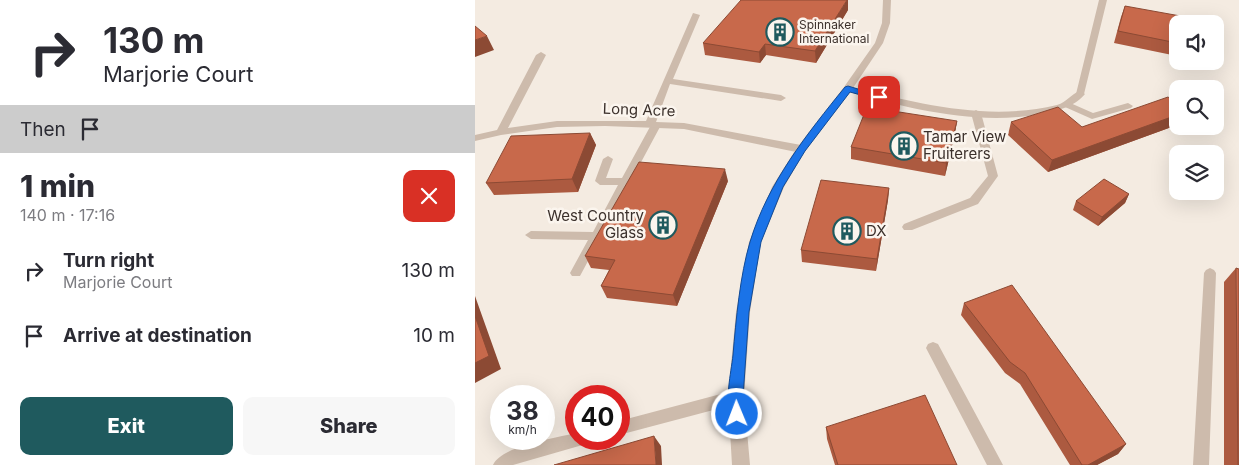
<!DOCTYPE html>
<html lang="en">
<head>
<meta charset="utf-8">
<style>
  :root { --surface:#fff; --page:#f7f7f7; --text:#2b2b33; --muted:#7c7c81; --accent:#1f5a5e }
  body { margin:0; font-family:Inter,sans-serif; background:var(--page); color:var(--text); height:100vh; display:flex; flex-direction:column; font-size:19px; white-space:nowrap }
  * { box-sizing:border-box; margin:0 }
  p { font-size:16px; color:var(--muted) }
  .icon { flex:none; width:28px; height:28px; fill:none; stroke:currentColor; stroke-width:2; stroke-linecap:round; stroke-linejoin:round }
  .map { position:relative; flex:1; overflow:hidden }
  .sheet { display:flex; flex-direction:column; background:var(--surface); width:475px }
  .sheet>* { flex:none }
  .banner { background:#fff; color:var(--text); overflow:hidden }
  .controls { position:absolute; left:694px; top:15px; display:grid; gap:10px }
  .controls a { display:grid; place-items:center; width:55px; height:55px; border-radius:10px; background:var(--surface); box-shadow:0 5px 20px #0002; font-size:25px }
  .speed { position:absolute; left:15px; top:385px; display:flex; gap:10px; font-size:25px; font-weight:700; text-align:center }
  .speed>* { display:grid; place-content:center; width:65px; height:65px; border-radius:50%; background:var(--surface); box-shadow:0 5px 20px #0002; line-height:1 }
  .speed small { font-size:12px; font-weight:400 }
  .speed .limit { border:8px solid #d22; background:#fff; color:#111 }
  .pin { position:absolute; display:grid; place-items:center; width:42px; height:42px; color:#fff; margin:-21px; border-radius:10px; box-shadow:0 2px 8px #0006 }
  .me { position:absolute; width:55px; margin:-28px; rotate:359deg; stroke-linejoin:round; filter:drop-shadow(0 0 4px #0008) }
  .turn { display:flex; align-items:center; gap:18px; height:105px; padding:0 20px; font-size:22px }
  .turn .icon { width:65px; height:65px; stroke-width:2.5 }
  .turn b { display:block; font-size:35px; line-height:42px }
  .then { display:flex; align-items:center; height:48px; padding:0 20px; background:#0003; gap:10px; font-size:19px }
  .round { display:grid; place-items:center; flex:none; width:52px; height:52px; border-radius:10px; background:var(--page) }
  .summary { display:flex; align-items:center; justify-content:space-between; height:85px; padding:0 20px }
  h1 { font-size:30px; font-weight:800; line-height:38px }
  .button { display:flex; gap:10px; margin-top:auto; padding:10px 20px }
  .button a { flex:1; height:58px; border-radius:10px; background:var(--accent); color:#fff; font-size:20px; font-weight:800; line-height:58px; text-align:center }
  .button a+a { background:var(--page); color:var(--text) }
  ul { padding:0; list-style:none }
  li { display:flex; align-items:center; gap:15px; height:65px; padding:0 20px }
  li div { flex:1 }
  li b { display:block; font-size:19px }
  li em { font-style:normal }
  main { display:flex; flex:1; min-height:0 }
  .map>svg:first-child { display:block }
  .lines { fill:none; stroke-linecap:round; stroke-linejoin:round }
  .service { fill:#cdbbac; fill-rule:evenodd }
  .minor { fill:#cdbbac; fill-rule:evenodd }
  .tertiary { fill:#cdbbac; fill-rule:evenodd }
  .wall { fill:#ac5a40 }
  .shaded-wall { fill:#8c4a34 }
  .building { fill:#c8694b; stroke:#8c4a34 }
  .route { fill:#1a73e8; stroke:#114b97 }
  .labels { text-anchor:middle; stroke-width:5; stroke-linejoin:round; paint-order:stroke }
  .far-poi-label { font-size:12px; fill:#3b302b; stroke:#fbf5ee; text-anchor:start }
  .street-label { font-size:15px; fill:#3b302b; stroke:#fbf5ee }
  .poi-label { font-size:15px; fill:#3b302b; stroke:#fbf5ee; text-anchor:start }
</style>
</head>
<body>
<main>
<section class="sheet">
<div class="banner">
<div class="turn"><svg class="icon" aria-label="right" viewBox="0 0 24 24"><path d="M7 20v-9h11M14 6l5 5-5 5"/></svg><div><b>130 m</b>Marjorie Court</div></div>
<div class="then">Then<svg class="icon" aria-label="arrive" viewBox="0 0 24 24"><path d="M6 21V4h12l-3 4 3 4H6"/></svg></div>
</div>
<div class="summary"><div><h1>1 min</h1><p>140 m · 17:16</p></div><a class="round" style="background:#d93025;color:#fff"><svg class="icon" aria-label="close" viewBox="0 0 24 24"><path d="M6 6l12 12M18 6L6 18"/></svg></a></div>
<ul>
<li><svg class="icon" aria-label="right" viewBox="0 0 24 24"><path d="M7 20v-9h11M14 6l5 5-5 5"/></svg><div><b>Turn right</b><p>Marjorie Court</p></div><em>130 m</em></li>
<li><svg class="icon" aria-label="arrive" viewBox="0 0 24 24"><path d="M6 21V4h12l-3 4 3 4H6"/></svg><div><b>Arrive at destination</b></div><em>10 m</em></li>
</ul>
<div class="button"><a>Exit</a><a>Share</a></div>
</section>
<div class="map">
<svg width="764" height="465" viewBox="0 0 764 465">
  <rect width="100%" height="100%" fill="#f4ebe1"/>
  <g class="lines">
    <path class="service" d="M624,0H632L609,94L605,97L601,94Z
      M593,102L618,113L653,103L658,106L656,108L617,119L590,107V103Z
      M501,110L506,113L523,176L503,204L437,230H429L427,227L429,224L495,198L513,176L496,113Z
      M181,122L186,125L105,276H97L95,273L113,240L56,239L50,235L56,231L118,232L143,185H125L120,181L128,159L133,156L138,159L131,178H147L176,125Z
      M735,268L739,270L741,273L734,465H718L729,273L731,270Z
      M458,342L463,344L528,465H512L451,348L453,344Z
      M261,390L266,392L268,397L266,402L261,404L144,435V421Z
      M101,433V439H113L111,444L38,465H18C26,446 81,438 101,433Z"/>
    <path class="minor" d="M218,13L225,15L198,79L306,95L311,98L306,101L195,84L181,122L209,123L326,145L330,147L331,149L330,151L326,153L209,129L130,126L82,127L26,135L0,141V135L22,130L61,55L66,52L71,55L33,128L82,121H171Z
      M373,86C441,103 512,122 582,105C592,102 596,94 605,91L610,94C598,108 583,110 566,114C500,126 433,108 370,91V87Z"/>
    <path class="tertiary" d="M408,0H416L415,23L408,43L376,91L330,151L309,187L286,242L275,312L269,397L275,465H257L253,397L261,312L274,242L297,187L321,149L369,87L400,43L407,23Z"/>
  </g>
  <path class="wall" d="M650,6L702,24V56L639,43L646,17Z
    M373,10L341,63L291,55L285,63L230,55L228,43Z
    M702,103V125L573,172L533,135L536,122L607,127Z
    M482,121L480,133L470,176L376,159V147Z
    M115,133L121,145L103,192L19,195L11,183Z
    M253,181L202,306L132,298L126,286L134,270L116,268L110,256Z
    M414,188L413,200L401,271L327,262L326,250Z
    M654,194L650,203L623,226L598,210L601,201Z
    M761,268L764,465H749V282Z
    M489,303L651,444L643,454L622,465H595L545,384L530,373L486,315Z
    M351,427L482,465H360L352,439Z"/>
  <path class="shaded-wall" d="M372,0H373V10L341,63L340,51Z
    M12,36L19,50L0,57V40Z
    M290,44L291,55L285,63L284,52Z
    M702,115V125L573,172L577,160Z
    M482,121L480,133L470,176L471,163Z
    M115,133L121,145L103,192L97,179Z
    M250,169L253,181L202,306L198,295Z
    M414,188L413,200L401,271L402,259Z
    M654,194L650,203L623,226L627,217Z
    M0,296L26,369L0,383Z
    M179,436L186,446L187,465H181Z
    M651,444L643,454L622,465H613Z"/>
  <path class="building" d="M266,0H372L340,51L290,44L284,52L228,43Z
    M650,6L722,19V24H702V43L643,31Z
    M0,26L12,36L0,40Z
    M693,97L702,103V115L577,160L536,122L583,107L607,127Z
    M392,107L482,121L471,163L376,147Z
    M115,133L97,179L11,183L36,136Z
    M164,162L250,169L198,295L126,286L140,260L110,256Z
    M629,179L654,194L627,217L601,201Z
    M346,180L414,188L402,259L326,250Z
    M761,268L764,269V465H763Z
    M537,285L651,444L613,465H607L550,373L535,362L489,303Z
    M0,316L14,356L0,363Z
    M450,395L482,465H363L351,427Z
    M179,436L181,465H79Z"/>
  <path class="route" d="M373,86L409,97L404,100L375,92L330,151L308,187L286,242L274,312L268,397L270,414L268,419L262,421L257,419C249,400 256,374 258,355C261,320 265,275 275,242C293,182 332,134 370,87Z"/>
  <defs>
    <g id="building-ring" transform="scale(1.4375)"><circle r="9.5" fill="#fbf5ee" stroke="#1f5a5e" stroke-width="1.5"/><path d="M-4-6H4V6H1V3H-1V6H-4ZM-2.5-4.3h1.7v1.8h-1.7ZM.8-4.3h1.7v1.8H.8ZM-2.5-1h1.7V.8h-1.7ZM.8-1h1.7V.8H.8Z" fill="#1f5a5e"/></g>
  </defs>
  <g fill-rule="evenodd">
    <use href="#building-ring" x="305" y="32"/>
    <use href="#building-ring" x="429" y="146"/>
    <use href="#building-ring" x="188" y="225"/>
    <use href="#building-ring" x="372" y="231"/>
  </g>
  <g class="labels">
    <g class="far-poi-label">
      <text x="324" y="29">Spinnaker<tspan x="324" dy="14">International</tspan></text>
    </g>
    <g class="street-label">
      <text transform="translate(164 110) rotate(2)" y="5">Long Acre</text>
    </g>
    <g class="poi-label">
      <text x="448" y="142">Tamar View<tspan x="448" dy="17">Fruiterers</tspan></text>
      <text x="169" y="221" text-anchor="end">West Country<tspan x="169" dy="17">Glass</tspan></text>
      <text x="391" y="236">DX</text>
    </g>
  </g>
</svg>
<div class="controls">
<a><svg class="icon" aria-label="sound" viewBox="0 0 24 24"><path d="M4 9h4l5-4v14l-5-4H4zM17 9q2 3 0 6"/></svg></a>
<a><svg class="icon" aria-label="search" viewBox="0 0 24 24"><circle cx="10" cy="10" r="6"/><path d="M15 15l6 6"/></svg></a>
<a><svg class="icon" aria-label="layers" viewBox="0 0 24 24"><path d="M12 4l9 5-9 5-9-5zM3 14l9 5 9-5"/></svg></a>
</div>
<div class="speed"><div>38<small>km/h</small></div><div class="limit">40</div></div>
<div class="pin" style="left:404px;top:97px;background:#d93025"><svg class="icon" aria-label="arrive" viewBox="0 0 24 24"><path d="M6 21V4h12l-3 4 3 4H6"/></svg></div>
<svg class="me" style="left:262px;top:414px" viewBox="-20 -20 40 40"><circle r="17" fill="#1a73e8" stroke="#fff" stroke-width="3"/><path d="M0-11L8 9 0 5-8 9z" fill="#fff"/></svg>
</div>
</main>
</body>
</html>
